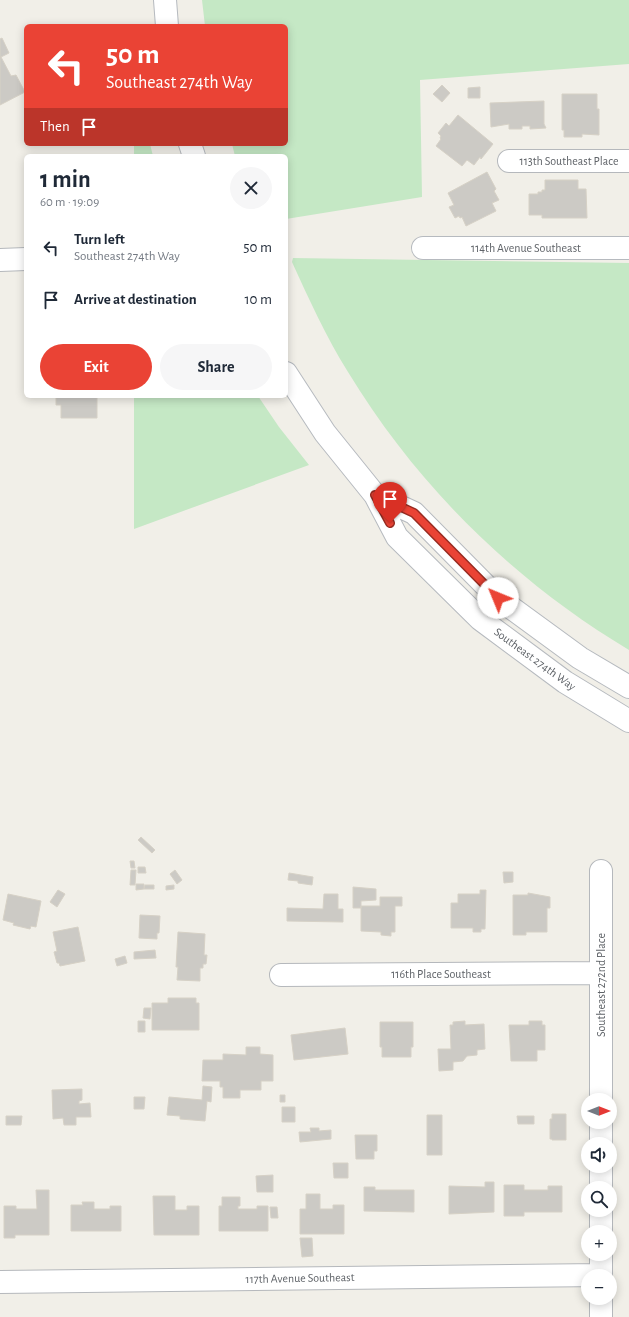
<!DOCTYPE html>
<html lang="en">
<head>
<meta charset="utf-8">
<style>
  :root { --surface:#fff; --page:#f6f6f7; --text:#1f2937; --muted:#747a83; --accent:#ea4335 }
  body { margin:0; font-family:"Alegreya Sans",sans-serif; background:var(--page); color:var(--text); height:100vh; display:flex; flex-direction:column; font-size:15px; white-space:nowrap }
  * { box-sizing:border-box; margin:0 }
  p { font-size:13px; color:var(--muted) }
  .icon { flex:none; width:22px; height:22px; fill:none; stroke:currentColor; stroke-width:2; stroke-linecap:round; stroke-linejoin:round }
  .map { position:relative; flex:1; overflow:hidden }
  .drawer { position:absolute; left:24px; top:154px; width:264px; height:244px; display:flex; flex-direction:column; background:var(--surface); border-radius:6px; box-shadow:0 2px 10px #0003 }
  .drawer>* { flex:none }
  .guide { position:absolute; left:24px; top:24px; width:264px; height:122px; border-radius:6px; box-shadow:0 2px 10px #0003; background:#ea4335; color:#fff; overflow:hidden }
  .needle { width:26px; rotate:90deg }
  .tools { position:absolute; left:581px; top:1093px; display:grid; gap:8px }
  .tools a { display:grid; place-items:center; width:36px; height:36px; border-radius:50%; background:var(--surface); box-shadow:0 2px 10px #0003; font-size:20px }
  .pin { position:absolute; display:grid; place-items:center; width:34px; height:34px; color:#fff; margin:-41px -17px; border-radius:50% 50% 50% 0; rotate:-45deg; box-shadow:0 0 4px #0007 }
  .pin .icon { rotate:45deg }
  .me { position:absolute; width:44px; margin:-22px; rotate:315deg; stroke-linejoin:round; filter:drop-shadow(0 0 3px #0008) }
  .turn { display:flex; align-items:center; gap:14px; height:84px; padding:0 16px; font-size:18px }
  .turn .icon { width:52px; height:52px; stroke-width:2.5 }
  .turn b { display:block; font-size:28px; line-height:34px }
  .then { display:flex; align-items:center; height:38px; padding:0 16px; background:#0003; gap:8px; font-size:15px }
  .round { display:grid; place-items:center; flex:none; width:42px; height:42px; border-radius:21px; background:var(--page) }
  .head { display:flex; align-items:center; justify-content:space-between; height:68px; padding:0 16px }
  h1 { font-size:24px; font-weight:600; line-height:30px }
  .button { display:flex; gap:8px; margin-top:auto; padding:8px 16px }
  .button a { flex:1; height:46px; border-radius:24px; background:var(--accent); color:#fff; font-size:16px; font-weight:600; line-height:46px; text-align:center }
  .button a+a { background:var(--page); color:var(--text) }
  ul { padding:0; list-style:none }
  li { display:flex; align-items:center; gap:12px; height:52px; padding:0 16px }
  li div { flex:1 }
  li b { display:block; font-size:15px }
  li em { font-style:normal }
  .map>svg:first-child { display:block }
  .green { fill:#c5e8c5 }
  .building { fill:#cccac5; stroke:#d6d1c6 }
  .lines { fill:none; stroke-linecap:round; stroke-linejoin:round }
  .street-casing { stroke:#b5b8bc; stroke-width:24 }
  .secondary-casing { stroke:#b6babf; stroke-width:24 }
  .street { stroke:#fff; stroke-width:22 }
  .secondary { stroke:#fff; stroke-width:22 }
  .route-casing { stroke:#982c22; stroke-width:10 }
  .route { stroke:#ea4335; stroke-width:7 }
  .labels { text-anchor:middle; stroke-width:3; stroke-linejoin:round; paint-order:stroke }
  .street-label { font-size:12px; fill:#5f6368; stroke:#fff }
</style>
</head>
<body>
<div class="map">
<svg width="629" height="1317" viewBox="0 0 629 1317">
  <rect width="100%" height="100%" fill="#f1efe8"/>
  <path class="green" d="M202,0H629V64L420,80L422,197L286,219V156H235L232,144H286V26H205Z
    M134,144H150L153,156H134Z
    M293,258L629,263V650C514,581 418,487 348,372C326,337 309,299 292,262Z
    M134,396H258L279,427L309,465L134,529Z"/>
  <path class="building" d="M2,38L9,53L1,57L11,76L16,75L25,92L0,105V39Z
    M442,85L450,93L442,102L433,94Z
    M480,87V98H468V88Z
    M562,94H597V109H599V135L582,134V137H564V130H562Z
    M544,101V124L546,128L530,129V126H522V129H509V124L491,127L490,103Z
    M458,115L493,144L481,159L480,157L474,165L467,160L462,166L436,146L441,139L440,138L441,136L438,133L446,123L449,126Z
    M487,172L496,189L494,191L499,200L492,203L496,211L466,226L462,217L460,218L459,216L455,218L449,207L454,205L448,193Z
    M545,180H578V189H586L587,218H542V215H529V194H538V192H542V190H545Z
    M56,396H97V418H61V405H56Z
    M141,837L155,850L152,853L138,840Z
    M130,861H134L135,868H131Z
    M138,867H145L146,873H138Z
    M131,870H136L135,885H130Z
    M175,870L182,880L177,884L170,874Z
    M503,872H513V882L504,883Z
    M289,873L313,877L312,885L298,883V881L288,880Z
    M136,884H144V889L136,890Z
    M145,885H154V889H144Z
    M174,885V889L166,890V886Z
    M353,887L376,889V900L361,901V908H353Z
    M58,890L65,894L57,907L50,902Z
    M480,890H486L485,929H481V932H473V928H451V903H458V894H480Z
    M528,893L550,897V908H547V932H526V935H513V895H528Z
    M8,894L41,901L36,927L31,926L30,929L13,925L14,923L3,920Z
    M324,894H338V909H343V922L287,921V908L323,909Z
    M380,897H402V906H395V932H391V936L381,935V932L361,931V906H380Z
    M140,915L160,916L159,933H157V939L139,938Z
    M78,927L85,961L60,966L59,963H57L54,952L57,951L53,932Z
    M178,932L205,934L204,955H207L206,964H203V968H200V981L177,980L178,967H176Z
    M155,950L156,958L134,959V952Z
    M125,956L127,963L117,966L115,959Z
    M168,998H196V1003H199V1030H152V1003H168Z
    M144,1008H151L150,1019L143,1018Z
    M138,1021H145V1032H138Z
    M465,1021V1025L484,1024L485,1049L477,1050V1055L467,1056L463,1061L453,1062V1070L439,1071L438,1049H451L450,1025H453V1022Z
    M529,1021H542V1025H545V1050H537V1061H511L509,1025H529Z
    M380,1022H413V1047H411V1057H382V1047H380Z
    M345,1028L348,1054L294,1060L291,1035Z
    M246,1047H260V1054L273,1055V1081H261V1090H240V1098H223V1087H220V1081H202L203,1060H223V1054L246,1055Z
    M203,1086L212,1087L211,1102L207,1101L205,1121L180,1119V1116L167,1115L169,1097L202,1100Z
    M82,1089V1100L79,1101V1104L90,1103L91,1117H76V1125H64L63,1118L53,1119L52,1090Z
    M280,1095H285V1102H280Z
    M134,1097H145L144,1109H134Z
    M282,1107H295V1122H282Z
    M552,1114H566V1140H552V1139H550V1119H552Z
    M427,1115H442V1155H427Z
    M6,1116H22L21,1125H6Z
    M517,1116H534V1124H518Z
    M310,1128H319V1131L331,1130V1139L300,1142L299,1132H311Z
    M355,1135H377V1151H374V1159H356Z
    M333,1163H348V1178H334Z
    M273,1175V1192H257L256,1176Z
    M485,1182H494V1212L449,1214V1186L485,1187Z
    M504,1185H524V1190H548V1186H562V1212H524V1216H504Z
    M364,1187H375V1190H414V1212L364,1211Z
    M36,1190H49V1235H15V1238H4V1206H16V1209H37Z
    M306,1194H320V1209H333V1205H344V1234H300V1209H306Z
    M153,1196H175V1210H187V1206H199V1235H154Z
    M222,1197H240V1206H238V1209H257V1206H268V1231H219V1206H222Z
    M82,1202H94V1209H110V1206H121V1231H71V1205H83Z
    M270,1207H277L278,1218H271Z
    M300,1238H312L313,1256L302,1257Z"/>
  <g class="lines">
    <g class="street-casing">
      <path id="street" d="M509,161H629
        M0,260L26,259
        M281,975L601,973
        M601,1100V871
        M601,1144V1122
        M601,1188V1166
        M601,1232V1210
        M601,1276V1254
        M0,1282L601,1275
        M601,1317V1298"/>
    </g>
    <g class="secondary-casing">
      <path id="secondary" d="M165,0L167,26
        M190,144L194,156
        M423,248H629
        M286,373L325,433L375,495L397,537L480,619L565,682L629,721
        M375,495L414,513L498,598L580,658L629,687"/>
    </g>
    <use href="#street" class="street"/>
    <use href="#secondary" class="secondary"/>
  </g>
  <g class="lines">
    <g class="route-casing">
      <path id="route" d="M390,523L375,495L414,513L498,598"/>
    </g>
    <use href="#route" class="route"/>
  </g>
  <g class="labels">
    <g class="street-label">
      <text x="569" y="165">113th Southeast Place</text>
      <text x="526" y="252">114th Avenue Southeast</text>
      <text transform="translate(535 659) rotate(36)" y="4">Southeast 274th Way</text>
      <text x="441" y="978">116th Place Southeast</text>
      <text transform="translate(601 985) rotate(-90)" y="4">Southeast 272nd Place</text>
      <text transform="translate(300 1278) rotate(-1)" y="4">117th Avenue Southeast</text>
    </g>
  </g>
</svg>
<div class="tools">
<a><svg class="needle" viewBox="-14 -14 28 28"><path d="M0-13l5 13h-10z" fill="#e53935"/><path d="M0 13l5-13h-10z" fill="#747a83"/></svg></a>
<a><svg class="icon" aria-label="sound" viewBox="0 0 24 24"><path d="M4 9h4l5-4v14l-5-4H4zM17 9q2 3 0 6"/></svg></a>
<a><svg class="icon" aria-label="search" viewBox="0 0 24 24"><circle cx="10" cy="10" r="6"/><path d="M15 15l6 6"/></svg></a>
<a>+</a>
<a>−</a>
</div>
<div class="pin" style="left:390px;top:523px;background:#d93025"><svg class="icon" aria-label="arrive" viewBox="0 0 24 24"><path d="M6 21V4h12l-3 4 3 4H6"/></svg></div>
<svg class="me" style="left:498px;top:598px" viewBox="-20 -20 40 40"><circle r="19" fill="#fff"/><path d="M0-13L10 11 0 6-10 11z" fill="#ea4335"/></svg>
<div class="guide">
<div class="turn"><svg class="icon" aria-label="left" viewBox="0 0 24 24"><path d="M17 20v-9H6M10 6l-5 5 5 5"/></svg><div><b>50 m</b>Southeast 274th Way</div></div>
<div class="then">Then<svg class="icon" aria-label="arrive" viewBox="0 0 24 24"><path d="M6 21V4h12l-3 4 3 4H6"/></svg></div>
</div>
<section class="drawer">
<div class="head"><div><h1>1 min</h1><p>60 m · 19:09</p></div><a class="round"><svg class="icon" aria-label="close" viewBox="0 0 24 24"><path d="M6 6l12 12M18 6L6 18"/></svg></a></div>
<ul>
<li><svg class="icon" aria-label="left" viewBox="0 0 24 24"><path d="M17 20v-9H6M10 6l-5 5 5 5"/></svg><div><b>Turn left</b><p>Southeast 274th Way</p></div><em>50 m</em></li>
<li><svg class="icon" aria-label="arrive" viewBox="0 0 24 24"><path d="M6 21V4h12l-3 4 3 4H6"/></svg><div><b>Arrive at destination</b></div><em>10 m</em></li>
</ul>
<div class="button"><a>Exit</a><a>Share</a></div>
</section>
</div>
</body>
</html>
